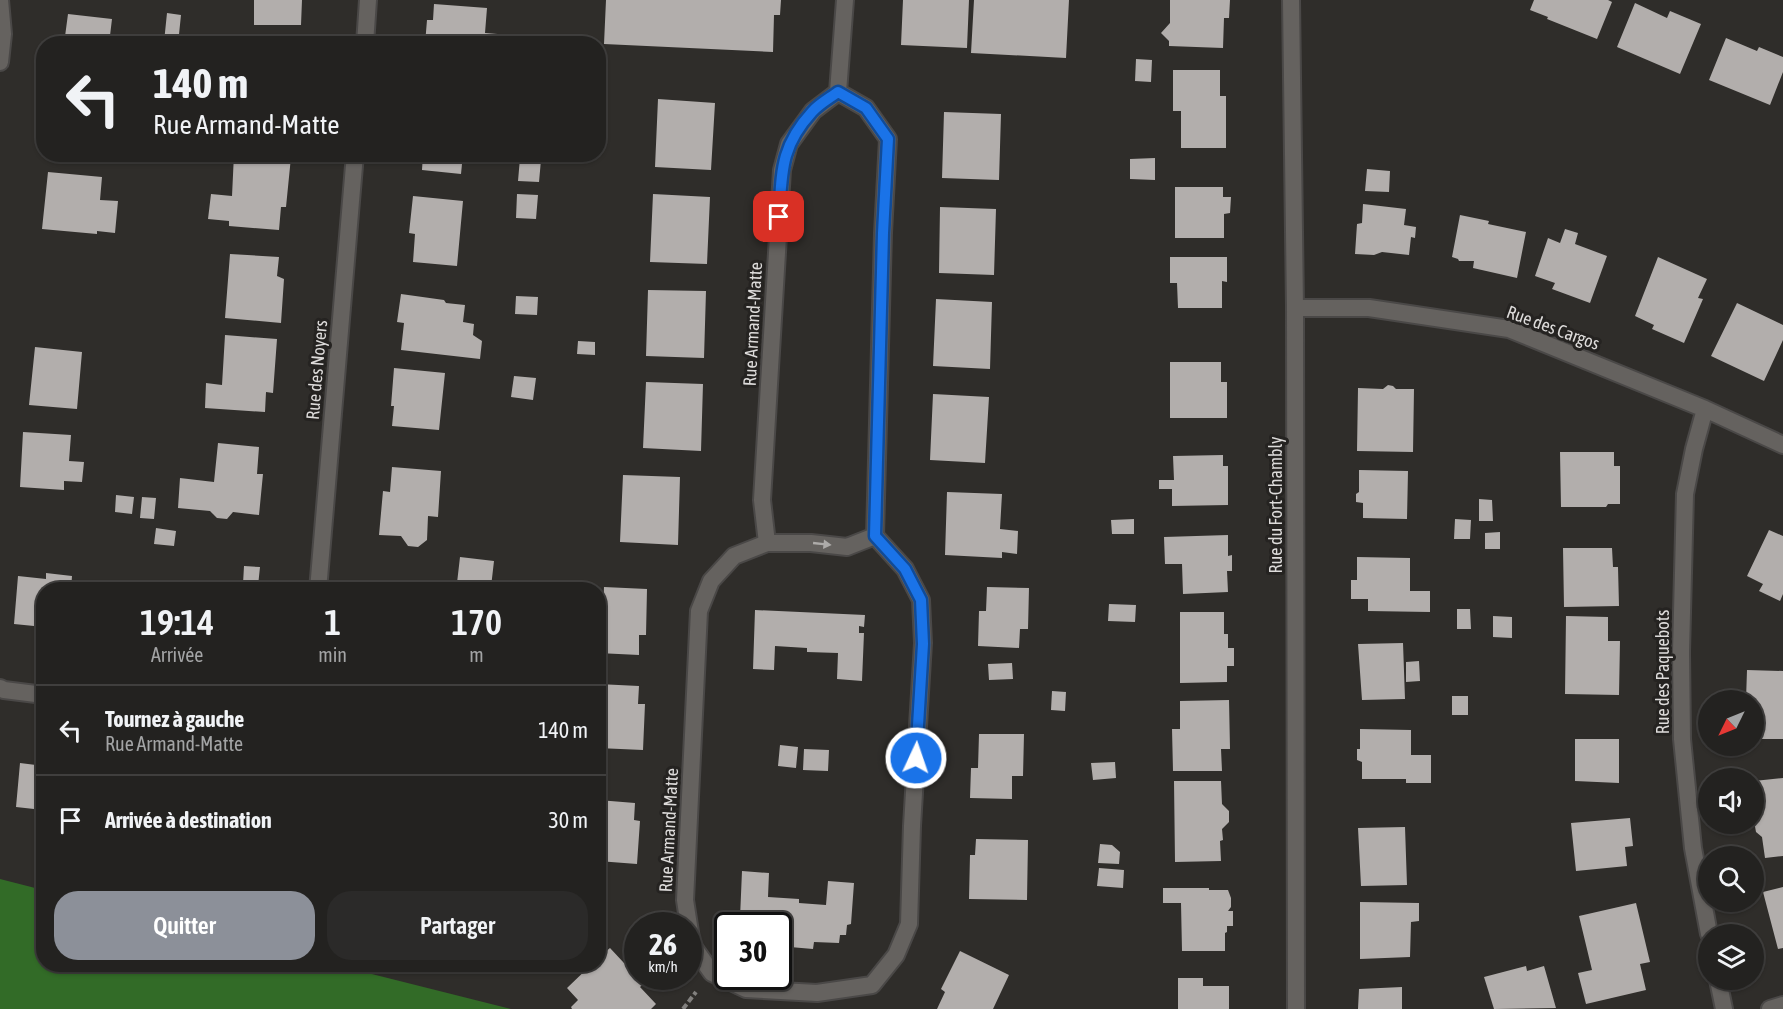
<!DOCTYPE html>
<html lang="fr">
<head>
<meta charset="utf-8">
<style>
  :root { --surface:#232220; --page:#2b2a29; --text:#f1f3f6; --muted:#a3a4a5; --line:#403f3e; --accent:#8c9099 }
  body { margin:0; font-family:"Asap Condensed",sans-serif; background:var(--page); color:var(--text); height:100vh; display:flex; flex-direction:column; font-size:22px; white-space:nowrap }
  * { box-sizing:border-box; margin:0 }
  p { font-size:20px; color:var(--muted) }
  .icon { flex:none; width:33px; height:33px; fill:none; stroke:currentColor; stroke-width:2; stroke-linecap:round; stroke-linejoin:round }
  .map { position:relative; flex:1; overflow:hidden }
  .panel { position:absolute; left:36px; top:582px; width:570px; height:390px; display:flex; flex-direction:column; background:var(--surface); border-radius:24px; box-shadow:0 2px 4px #0004,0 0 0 2px var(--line) }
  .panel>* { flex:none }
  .top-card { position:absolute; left:36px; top:36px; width:570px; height:126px; border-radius:24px; box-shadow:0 2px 4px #0004,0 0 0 2px var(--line); background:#232220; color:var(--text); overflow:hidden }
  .needle { width:39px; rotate:227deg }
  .fabs { position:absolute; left:1698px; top:690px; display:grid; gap:12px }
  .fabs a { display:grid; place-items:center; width:66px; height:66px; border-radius:50%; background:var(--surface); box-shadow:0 2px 4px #0004,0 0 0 2px var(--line); font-size:30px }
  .speed { position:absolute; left:624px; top:912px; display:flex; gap:12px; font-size:30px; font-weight:700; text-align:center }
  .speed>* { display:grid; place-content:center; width:78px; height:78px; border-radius:50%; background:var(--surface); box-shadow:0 2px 4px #0004,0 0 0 2px var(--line); line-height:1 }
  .speed small { font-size:15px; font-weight:400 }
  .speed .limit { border:3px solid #111; border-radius:9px; background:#fff; color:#111 }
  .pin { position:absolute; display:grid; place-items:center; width:51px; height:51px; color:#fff; margin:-26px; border-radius:12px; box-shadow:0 3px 9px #0006 }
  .me { position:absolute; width:66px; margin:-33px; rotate:3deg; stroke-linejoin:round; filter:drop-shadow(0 0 4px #0008) }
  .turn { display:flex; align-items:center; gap:21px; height:126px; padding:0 18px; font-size:27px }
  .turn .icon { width:78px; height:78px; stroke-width:2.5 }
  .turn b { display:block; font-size:42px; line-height:51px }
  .eta { display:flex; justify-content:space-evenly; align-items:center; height:102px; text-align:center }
  .eta b { font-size:36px; font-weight:600; line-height:42px }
  .primary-button { display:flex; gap:12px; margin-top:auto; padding:12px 18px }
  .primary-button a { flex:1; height:69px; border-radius:24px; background:var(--accent); color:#fff; font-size:24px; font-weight:600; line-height:69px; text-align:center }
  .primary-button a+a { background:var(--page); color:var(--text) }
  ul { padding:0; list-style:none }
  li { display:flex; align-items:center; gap:18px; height:90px; padding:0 18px; border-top:2px solid var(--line) }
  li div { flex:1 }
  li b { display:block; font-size:22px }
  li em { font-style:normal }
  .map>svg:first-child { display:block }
  .forest { fill:#326b27 }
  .building { fill:#b2aeac }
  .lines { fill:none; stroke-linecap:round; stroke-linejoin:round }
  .minor-casing { stroke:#4a4847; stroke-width:20 }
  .path { stroke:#82807e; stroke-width:4; stroke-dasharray:6 3; stroke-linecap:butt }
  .minor { stroke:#65625f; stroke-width:16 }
  .oneway { fill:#adaba9 }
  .route-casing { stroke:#114b97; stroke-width:15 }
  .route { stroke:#1a73e8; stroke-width:10 }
  .labels { text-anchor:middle; stroke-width:6; stroke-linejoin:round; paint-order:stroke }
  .street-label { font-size:18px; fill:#dddbda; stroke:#252321 }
</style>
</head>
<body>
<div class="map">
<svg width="1783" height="1009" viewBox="0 0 1783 1009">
  <rect width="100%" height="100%" fill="#2f2d2a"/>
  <path class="forest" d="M0,879L43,890L44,964L336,965L511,1009H0Z"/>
  <path class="building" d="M254,0H302L301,25H254Z
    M606,0H781L780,15H774L773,52L604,44Z
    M903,0H969L967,48L901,45Z
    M974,0H1069L1066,58L971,53Z
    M1170,0H1230L1229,18H1224L1223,48L1169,46V41L1161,33L1170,23Z
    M1534,0H1608L1612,2L1597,39L1547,19L1548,17L1530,10Z
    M1635,3L1667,18L1670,11L1701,24L1680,74L1617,47Z
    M434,4L487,8L485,33L511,35V44H425L427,20H433Z
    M167,13L181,15L178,44L164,42Z
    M68,14L112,19L109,44H64Z
    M1726,38L1757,51L1759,47L1783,57V72L1770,105L1709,80Z
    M1136,59L1152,60L1151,82L1135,81Z
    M1173,70H1220V96H1226V148H1181V111H1173Z
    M658,99L715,103L711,170L655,167Z
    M944,112L1001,114L999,180L942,178Z
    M234,154H271L291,157L286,207H281L279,230L229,226V221L208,219L211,194L232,196Z
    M423,154H463L461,174L422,170Z
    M520,158L541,160L539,182L518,181Z
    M1155,158V180L1130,179V159Z
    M1367,169L1390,171L1389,192L1365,191Z
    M48,172L102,177L100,200L118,201L115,233L97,231V234L42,229Z
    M1175,187H1223V197H1231L1230,213L1224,214V238H1175Z
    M517,194L538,195L536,219L516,218Z
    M653,194L710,197L707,264L650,262Z
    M413,196L463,201L457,266L413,262L415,234L409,233Z
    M1363,204L1406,209L1404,225L1416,227L1415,238L1411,237L1409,255L1382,252L1374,255L1355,254L1357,224L1362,223Z
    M940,207L996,209L994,275L939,273Z
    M1460,215L1489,221L1488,224L1526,232L1517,278L1473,268L1474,261H1459L1458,259L1452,257Z
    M1565,229L1578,233L1575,244L1607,256L1590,303L1552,289L1555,283L1535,276L1548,238L1560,243Z
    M230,254L279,257L277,276L284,279L281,323L225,318Z
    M1170,257H1227V282L1222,281V308H1178L1177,283H1170Z
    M1658,257L1707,279L1698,298L1703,299L1684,343L1652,329L1654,325L1635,316Z
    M648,290L706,291L704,358L646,356Z
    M401,294L444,300L446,303L465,305L463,322L474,324L473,335L482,341L480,359L401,350L404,323L397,322Z
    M516,296L538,297L537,315L515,314Z
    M936,299L992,302L990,369L933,366Z
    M1737,303L1783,325V340L1764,381L1711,356Z
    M225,335L277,339L273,393L266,392L265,412L205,408L206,383L222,385Z
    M578,341L595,342V355L577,354Z
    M35,347L82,352L77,409L29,405Z
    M1170,362H1221V382H1227V418H1170Z
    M394,368L445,373L439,430L392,426L394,406H391Z
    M514,376L536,378L533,400L511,397Z
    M646,382L703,384L701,451L643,448Z
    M1388,385L1393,386L1396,389H1414L1413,452L1357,451L1358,388L1383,389Z
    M933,394L989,397L985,463L930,460Z
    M23,432L71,435L69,461L84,462L82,482L64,481V490L20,487Z
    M218,443L259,447L257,474H263L259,515L233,512L227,519L217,518L210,511L178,508L180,478L214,482Z
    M1560,452H1614V466H1620V504H1608L1606,507H1561Z
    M1223,455V466H1228V505L1172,506V489H1159V480H1174L1173,456Z
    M392,467L441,471L438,517L428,516L427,540L418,547L408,546L401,536L379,535L383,491L390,492Z
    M1359,470L1408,471L1407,519L1363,518V503L1356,502V494L1359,492Z
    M623,475L680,477L678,545L620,542Z
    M947,492L1002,494L1000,529L1018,531L1017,554L1002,552V558L945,555Z
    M116,495L134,497L132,514L115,512Z
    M142,497L156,498L154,519L140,518Z
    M1479,499L1492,500L1493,521H1479Z
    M1134,519V534H1112L1111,520Z
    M1455,519L1471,520L1470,539H1454Z
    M156,528L176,531L174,546L154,544Z
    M1769,530L1783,536V594L1780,601L1759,591L1763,584L1747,576Z
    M1500,532V549H1485V533Z
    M1228,535V556L1232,555V571H1227L1228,592L1183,594L1182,564H1165L1164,537Z
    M1563,548H1612L1613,567H1618L1619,606L1564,607Z
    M460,557L494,561L491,587L457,583Z
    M1357,557L1410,558V591H1430V612L1368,611V599H1351V580H1357Z
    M244,566L260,567L258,586L243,584Z
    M46,573L72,576L71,590H44V627L14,624L18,576L46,579Z
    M91,582L148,588V590H90Z
    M373,584L422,588V590H373Z
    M604,587L647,589L646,635H639V655L598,653V611L603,612Z
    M987,587L1029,588L1028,629H1020L1019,648L978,646L979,611H986Z
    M1109,604L1136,605L1135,622L1108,621Z
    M1457,609H1470L1471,629H1457Z
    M755,610L865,615L864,627L859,626V633H864L862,681L837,679L838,653L807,652V648L775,646L774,670L753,669Z
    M1180,612H1224V634H1228V648H1234V666H1227V682L1180,683Z
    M1493,616L1512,617V638L1493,637Z
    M1566,616L1608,617V641H1620L1619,695L1565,694Z
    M1403,643L1405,699L1362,700L1358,644Z
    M1419,661L1420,681L1406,682V662Z
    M1012,663L1013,679L989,680L988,664Z
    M1747,670L1783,671V739H1755V718H1754V700H1746Z
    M598,684L639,686L638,704H645L643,750L598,748Z
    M1052,691L1066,692L1065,711L1051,710Z
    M1452,696H1468V715H1452Z
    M1229,700L1230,749H1221L1222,771H1173L1172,729H1180V701Z
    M1360,729L1411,730V755H1431V783H1406V779H1362V762L1357,760V749H1360Z
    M979,734H1024L1023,776H1012V799L970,798L971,768H978Z
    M1575,739H1619V783L1575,781Z
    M780,745L798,747L796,768L778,766Z
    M804,749L829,750L828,771L803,770Z
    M1115,762L1116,778L1093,780L1091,763Z
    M20,763L44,766L43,810L16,807Z
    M1783,778V856L1765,858L1762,837L1756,832L1754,821L1760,815L1758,806H1756L1754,781Z
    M1174,781H1221L1222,804L1229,811V822L1222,829L1223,840L1220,841L1221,861L1175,862Z
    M598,800L635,803L634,820L640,821L637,864L598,861Z
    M1630,818L1633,846L1625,847L1627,866L1576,871L1571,823Z
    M1405,827L1407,885L1361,886L1358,828Z
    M976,839L1028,840L1027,900L969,899L970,855H975Z
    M1100,844L1112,845L1120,852L1119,864L1098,863Z
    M1099,868L1124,870L1123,888L1097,886Z
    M742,871L769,873L768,897L799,899V903L826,905L828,881L854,883L851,924L847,925L846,935H840L839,943L814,942L813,949L790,947L791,933L778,932V926H744L745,919L740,918Z
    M1783,887V948L1778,949L1763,892Z
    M1163,888H1209V890H1228L1231,898V907L1228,911H1233V926H1227V932L1225,933V951H1182L1181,903H1163Z
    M1360,902L1419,903V921L1411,922L1410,957L1360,959Z
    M1636,903L1650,962L1640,964L1646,990L1586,1004L1578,973L1592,970L1579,916Z
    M610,948L624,963L628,959L638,970V976H643L647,980L640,987L656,1004L651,1009H572L571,1007L578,1000L567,988L592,964H598V958Z
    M960,951L1009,975L993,1009H937L945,992L941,989Z
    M1526,966L1527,971L1544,966L1556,1008L1494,1009L1484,977Z
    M1178,978H1203V986H1229V1009H1178Z
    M1402,987V1009H1358L1359,989Z"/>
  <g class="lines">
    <g class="minor-casing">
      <path id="minor" d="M1291,0L1295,308L1296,1009
        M365,44L368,0
        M0,62L3,34L0,0
        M838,92L866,108L888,139L883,233L875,536L905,569L921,600L923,643L912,826L909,924L896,955L872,985L817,993L746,989L712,973L692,945L685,900L699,611L711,581L734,556L767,543L762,500L782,170L789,144L813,111Z
        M838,92L845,0
        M1295,308H1369L1509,329L1705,409L1783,445
        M1705,409L1694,449L1685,494L1681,652L1682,739L1693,848L1709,934
        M767,543H811L847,547L875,536
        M318,590L355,154
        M0,688L4,690L44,695
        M1718,980L1724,1009
        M1770,1009L1783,1005"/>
    </g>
    <path class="path" d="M683,1009L696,992"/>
    <use href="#minor" class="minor"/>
  </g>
  <defs><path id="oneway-solid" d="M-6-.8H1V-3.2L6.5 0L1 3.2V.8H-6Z" transform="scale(1.5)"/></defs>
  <use class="oneway" href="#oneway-solid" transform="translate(822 544) rotate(6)"/>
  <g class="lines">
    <g class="route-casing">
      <path id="route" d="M779,217C782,172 780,147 812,112C819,104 830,98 838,92L866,108L888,139L883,233L875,536L905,569L921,600L923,644L916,758"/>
    </g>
    <use href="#route" class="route"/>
  </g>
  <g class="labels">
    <g class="street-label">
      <text transform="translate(753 324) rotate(-87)" y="6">Rue Armand-Matte</text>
      <text transform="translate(1553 328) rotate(20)" y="6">Rue des Cargos</text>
      <text transform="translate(317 370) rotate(-85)" y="6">Rue des Noyers</text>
      <text transform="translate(1276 505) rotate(-90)" y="6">Rue du Fort-Chambly</text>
      <text transform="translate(1663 672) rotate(-90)" y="6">Rue des Paquebots</text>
      <text transform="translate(669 830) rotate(-87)" y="6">Rue Armand-Matte</text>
    </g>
  </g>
</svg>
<div class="fabs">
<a><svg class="needle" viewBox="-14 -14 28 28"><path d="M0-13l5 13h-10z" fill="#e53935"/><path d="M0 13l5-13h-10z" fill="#a3a4a5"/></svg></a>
<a><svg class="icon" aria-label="sound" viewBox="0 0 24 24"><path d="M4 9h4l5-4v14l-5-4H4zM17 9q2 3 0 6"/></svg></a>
<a><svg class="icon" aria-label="search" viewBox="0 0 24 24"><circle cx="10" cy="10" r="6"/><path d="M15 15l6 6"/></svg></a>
<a><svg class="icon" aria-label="layers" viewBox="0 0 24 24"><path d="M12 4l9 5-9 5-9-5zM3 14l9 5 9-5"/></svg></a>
</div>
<div class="speed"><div>26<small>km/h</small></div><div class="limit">30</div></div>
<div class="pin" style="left:779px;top:217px;background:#d93025"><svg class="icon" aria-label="arrive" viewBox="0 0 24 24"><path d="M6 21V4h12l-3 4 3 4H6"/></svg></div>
<svg class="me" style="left:916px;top:758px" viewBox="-20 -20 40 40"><circle r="17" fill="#1a73e8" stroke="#fff" stroke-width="3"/><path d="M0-11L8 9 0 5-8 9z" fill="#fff"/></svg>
<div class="top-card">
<div class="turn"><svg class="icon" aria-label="left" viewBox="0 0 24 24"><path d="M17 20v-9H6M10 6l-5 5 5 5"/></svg><div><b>140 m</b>Rue Armand-Matte</div></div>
</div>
<section class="panel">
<div class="eta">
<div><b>19:14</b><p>Arrivée</p></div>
<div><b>1</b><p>min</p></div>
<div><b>170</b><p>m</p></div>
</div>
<ul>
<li><svg class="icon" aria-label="left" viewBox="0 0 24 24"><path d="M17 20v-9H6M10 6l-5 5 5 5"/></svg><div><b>Tournez à gauche</b><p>Rue Armand-Matte</p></div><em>140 m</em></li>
<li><svg class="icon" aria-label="arrive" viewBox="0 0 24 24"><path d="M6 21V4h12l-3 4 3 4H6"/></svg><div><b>Arrivée à destination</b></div><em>30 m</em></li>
</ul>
<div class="primary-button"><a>Quitter</a><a>Partager</a></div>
</section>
</div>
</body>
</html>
